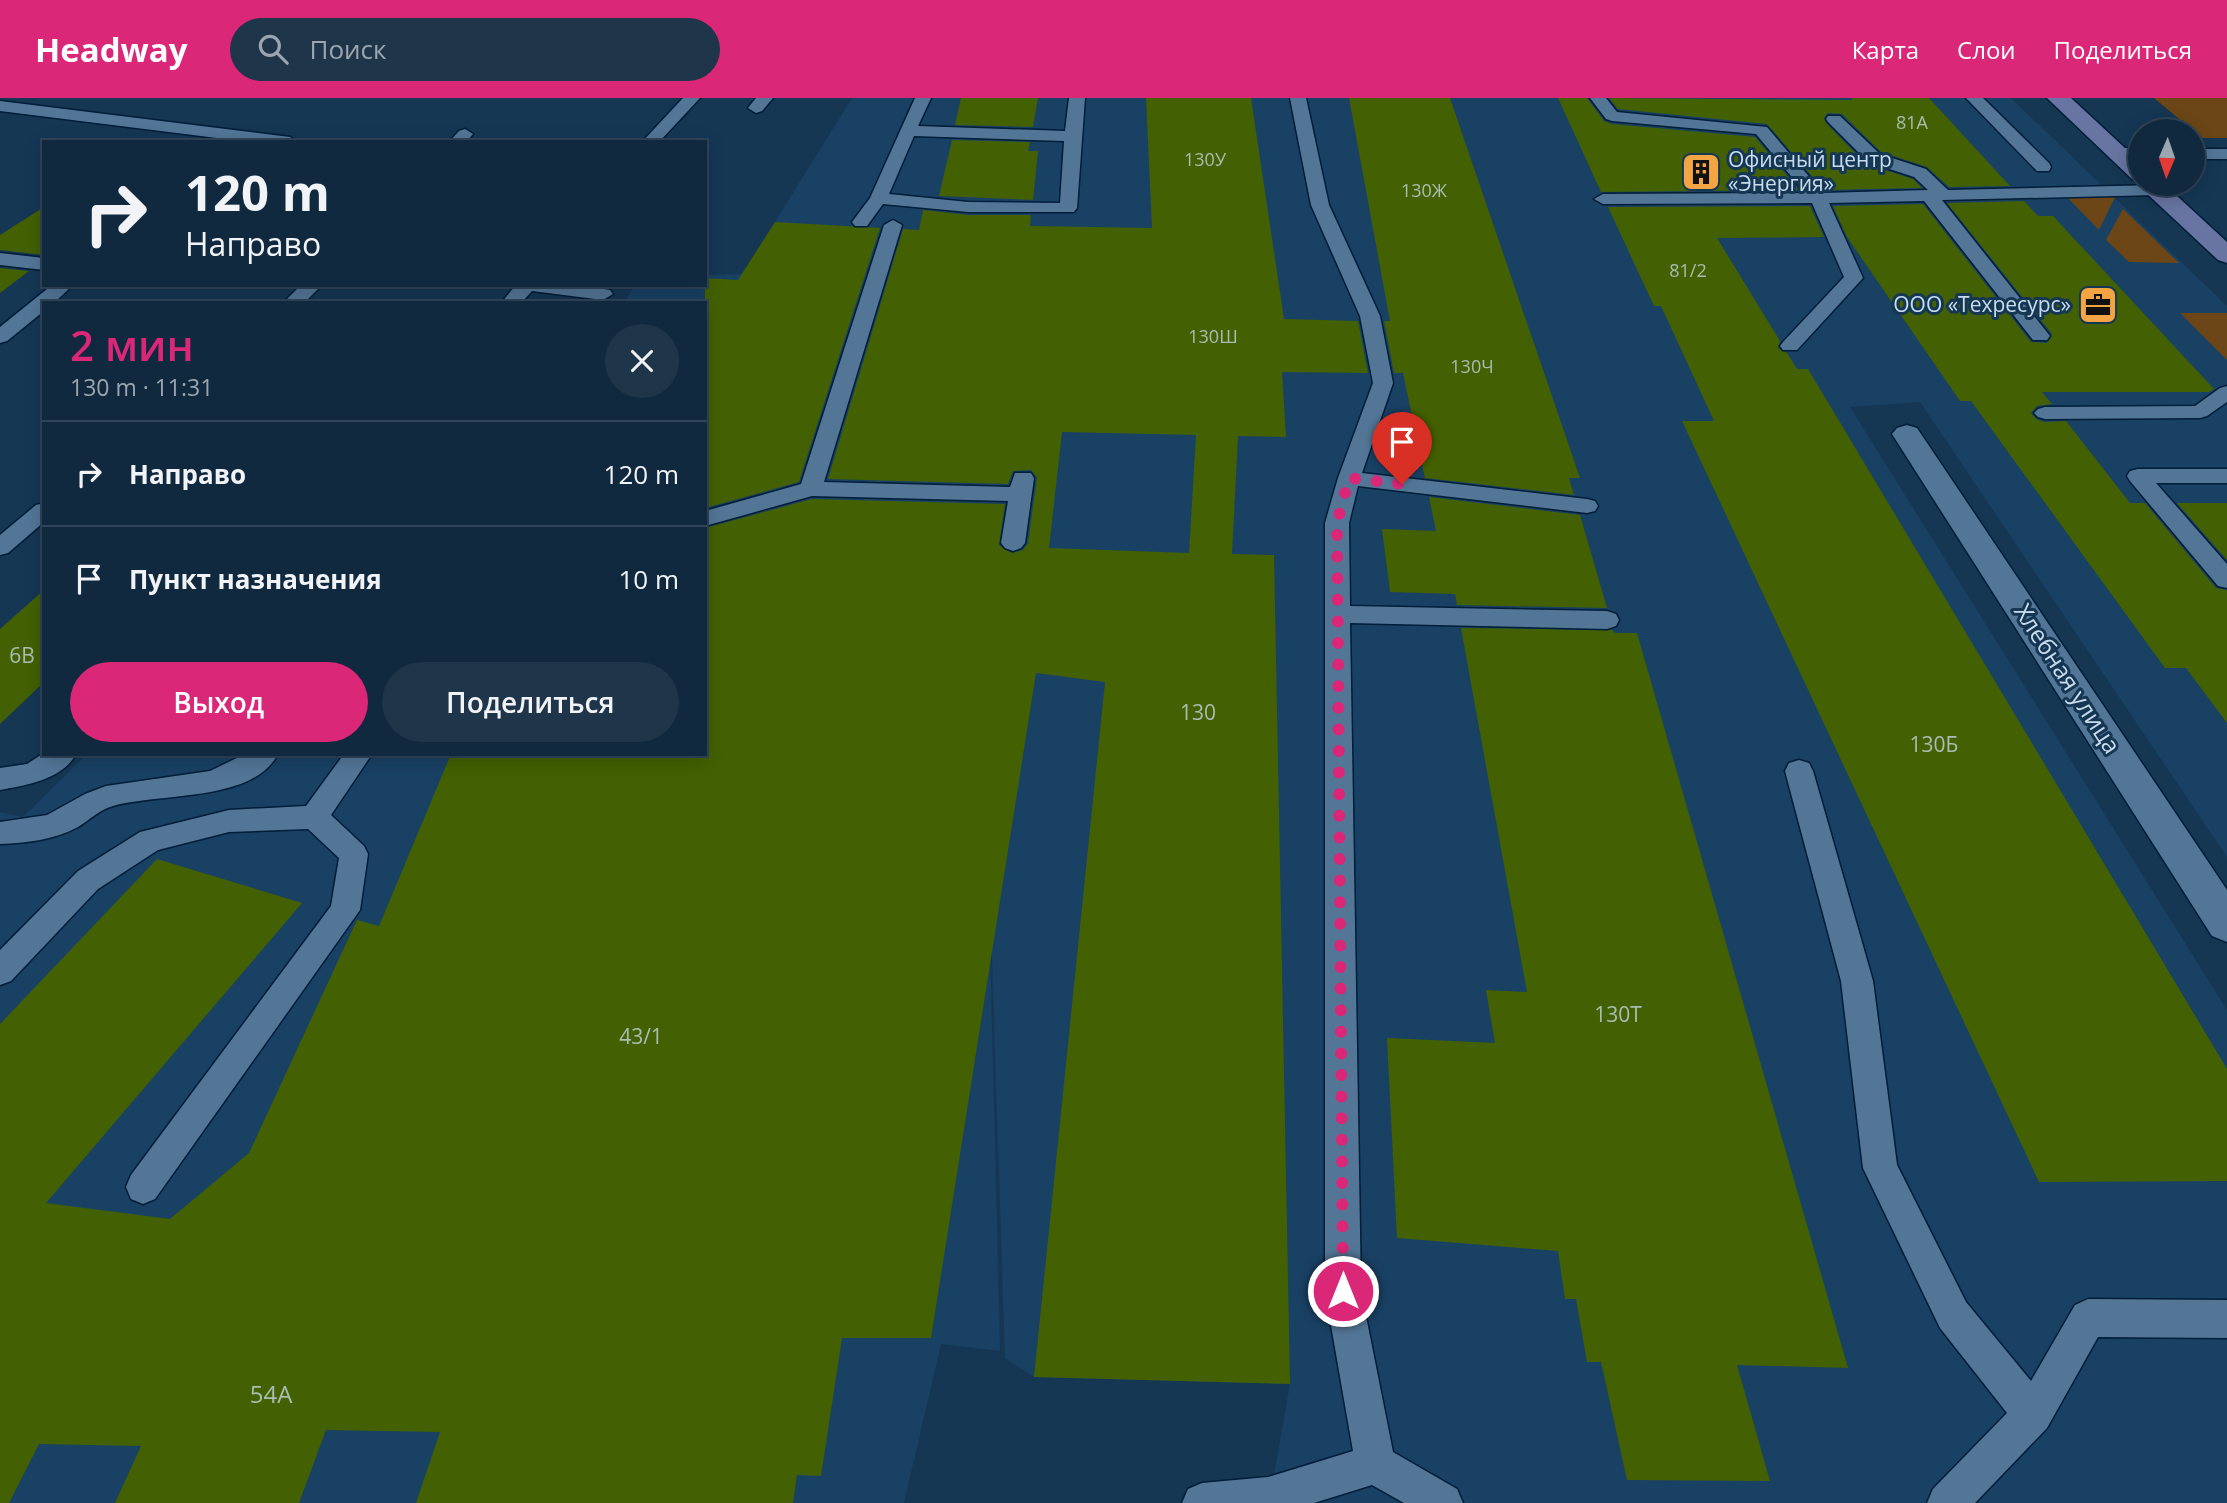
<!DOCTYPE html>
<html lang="ru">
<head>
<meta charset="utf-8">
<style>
  :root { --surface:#10293f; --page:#1e354a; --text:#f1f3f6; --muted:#9ca6b0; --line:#304559; --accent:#db2777 }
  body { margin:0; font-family:"Open Sans",sans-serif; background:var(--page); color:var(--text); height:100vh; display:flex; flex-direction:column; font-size:26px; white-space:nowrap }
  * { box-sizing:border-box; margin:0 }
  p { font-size:23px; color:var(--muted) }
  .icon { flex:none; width:38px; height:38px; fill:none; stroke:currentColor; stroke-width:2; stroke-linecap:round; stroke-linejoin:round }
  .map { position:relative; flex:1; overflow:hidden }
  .sheet { position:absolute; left:42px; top:203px; width:665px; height:455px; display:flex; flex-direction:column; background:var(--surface); border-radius:0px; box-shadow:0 4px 18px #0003,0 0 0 2px var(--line) }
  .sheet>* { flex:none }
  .guide { position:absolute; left:42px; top:42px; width:665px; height:147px; border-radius:0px; box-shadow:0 4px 18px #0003,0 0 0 2px var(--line); background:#10293f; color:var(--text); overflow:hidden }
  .needle { width:46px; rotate:182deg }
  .fabs { position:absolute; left:2128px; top:21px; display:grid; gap:14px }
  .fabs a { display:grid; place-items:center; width:77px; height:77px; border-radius:50%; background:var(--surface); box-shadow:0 4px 18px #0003,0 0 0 2px var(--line); font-size:35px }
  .pin { position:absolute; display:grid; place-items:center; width:60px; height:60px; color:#fff; margin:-72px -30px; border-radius:50% 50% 50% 0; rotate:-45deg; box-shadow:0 0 7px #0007 }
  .pin .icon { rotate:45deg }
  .me { position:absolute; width:77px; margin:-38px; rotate:0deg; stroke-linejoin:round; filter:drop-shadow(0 0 5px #0008) }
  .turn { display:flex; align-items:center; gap:24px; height:147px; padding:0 28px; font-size:32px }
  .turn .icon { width:91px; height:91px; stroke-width:2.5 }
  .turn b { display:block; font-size:49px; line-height:60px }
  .round { display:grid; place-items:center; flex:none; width:74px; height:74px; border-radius:37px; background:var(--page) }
  .summary { display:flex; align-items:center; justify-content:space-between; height:119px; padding:0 28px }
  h1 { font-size:42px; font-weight:600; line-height:52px; color:var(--accent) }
  .button { display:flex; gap:14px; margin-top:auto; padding:14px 28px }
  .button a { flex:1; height:80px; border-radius:42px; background:var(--accent); color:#fff; font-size:28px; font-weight:600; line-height:80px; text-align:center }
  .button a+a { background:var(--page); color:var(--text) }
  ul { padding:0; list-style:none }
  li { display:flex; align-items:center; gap:21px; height:105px; padding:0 28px; border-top:2px solid var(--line) }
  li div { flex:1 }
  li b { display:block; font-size:26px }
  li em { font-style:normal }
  header { display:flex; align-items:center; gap:42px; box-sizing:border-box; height:98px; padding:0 35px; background:var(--accent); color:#fff }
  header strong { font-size:33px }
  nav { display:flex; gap:38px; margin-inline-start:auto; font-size:24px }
  .search { width:490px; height:63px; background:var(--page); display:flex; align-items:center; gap:18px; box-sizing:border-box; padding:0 24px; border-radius:38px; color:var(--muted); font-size:26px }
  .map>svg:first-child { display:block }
  .built { fill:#194164 }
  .green { fill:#6c4616 }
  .building { fill:#436102; fill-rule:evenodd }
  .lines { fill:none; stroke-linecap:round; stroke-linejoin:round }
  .lane-casing { stroke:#001d39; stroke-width:3 }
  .street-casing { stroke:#001d39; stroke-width:3 }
  .secondary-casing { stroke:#001d39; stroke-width:3 }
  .lane { fill:#537697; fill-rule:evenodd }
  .street { fill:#537697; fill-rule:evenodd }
  .secondary { fill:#6875a2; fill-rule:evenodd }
  .route { stroke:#db2777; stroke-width:12; stroke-dasharray:0 21.6 }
  .labels { text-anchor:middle; stroke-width:6; stroke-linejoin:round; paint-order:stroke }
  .far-number-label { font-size:18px; fill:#a8bdb3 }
  .far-poi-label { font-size:21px; fill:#c9dcee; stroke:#153754; text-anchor:start }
  .number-label { font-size:21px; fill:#a8bdb3 }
  .street-label { font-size:24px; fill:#c9dcee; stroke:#153754 }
  .near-number-label { font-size:24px; fill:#a8bdb3 }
</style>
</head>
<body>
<header>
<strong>Headway</strong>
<div class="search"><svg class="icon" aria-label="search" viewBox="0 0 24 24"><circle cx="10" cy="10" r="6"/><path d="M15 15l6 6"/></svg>Поиск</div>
<nav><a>Карта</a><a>Слои</a><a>Поделиться</a></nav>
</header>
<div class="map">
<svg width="2227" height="1405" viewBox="0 0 2227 1405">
  <rect width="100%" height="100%" fill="#153754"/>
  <path class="built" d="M852,0H2011L2227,208V759L1920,304L1850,309L2227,912V1405H1269L1290,1286L1034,1279L1005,1260L985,645L1000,1253L941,1246L904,1405H0V714L23,719L87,656H705V205H624L635,187H705V177L746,176L775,124Z"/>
  <path class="green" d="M2154,0H2227V40H2202Z
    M2066,98L2115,99L2099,132Z
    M2123,111L2179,165L2129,164L2106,142Z
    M2180,215H2227V262Z"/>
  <path class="building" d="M961,0H1038L1033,29L955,27Z
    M1146,0H1251L1284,221L1358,223L1368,275L1282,274L1286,339L1238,338L1232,456L1274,457L1290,1286L1034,1279L1105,584L1036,575L931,1240H842L821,1378L797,1377L793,1405H416L440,1334L326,1332L299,1405H115L141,1348L39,1346L9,1405H0V926L157,761L302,805L46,1105L170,1121L249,1055L357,822L379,828L451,656H705V430L812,401L1005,406L999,447L1012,455L1023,452L1028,445L1037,380L1031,372L1013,373L1008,386L828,381L903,131L919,132L923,112L968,117H1031L1030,128L1152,130ZM1062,334L1196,337L1189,455L1049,450Z
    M1349,0H1450L1580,380H1569L1574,397L1425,380L1403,275H1394L1384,223H1390Z
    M1558,0H1587L1604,23L1612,26L1755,39L1799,92L1601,94Z
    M1609,0L1853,2L1851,0H1929L2010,88L1949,89L1927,69L1881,54L1842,16L1828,15L1824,20L1826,25L1866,66L1913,81L1922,90L1824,92L1767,26L1618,11Z
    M952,42L1030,44L1028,53H1038L1033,102L939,98Z
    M2024,103L2038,118H2053L2214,291L2209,294H2042L2052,306L2037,308L2031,315L2036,321L2044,324L2066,323L2130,405H2145L2216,490L2227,492V625L2186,570H2165L1971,303H1960L1847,139L1833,108L1923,106L2031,244L2047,245L2052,236L1947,105Z
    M1810,108L1824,139L1717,140L1780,243L1778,250L1787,255L1797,271H1808L2227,971V1083L2039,1084L1682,323H1714L1661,208H1654L1608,109Z
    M44,109V157L0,152V137Z
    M775,124L880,130L799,384L705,410V180L738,182Z
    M0,170L29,173L0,195Z
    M1429,399L1580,417L1607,510L1457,507L1455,496L1390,494L1382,431L1436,433Z
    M2177,405H2227V462Z
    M44,492V584L0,626V531Z
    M1461,530L1613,532L1614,535H1637L1848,1270L1737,1267L1770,1383L1627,1382L1601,1264H1587L1576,1201H1565L1558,1153L1397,1140L1387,940L1495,945L1486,892L1527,894Z"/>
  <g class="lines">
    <g class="lane-casing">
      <path id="lane" d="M683,0H700L659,44H642Z
        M756,0H773L762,13L756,15L748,10Z
        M915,0H931L918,28L1065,33L1069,0H1085L1077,110L1074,114H968L883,106L867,128H855L852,124L870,100ZM914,38L1064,43L1060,105L968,104L889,96Z
        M1290,0H1306L1329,107L1380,218L1393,285L1362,375L1587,401L1595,403L1598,408L1595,413L1587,415L1358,388L1349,425L1350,508L1607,513L1616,516L1619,522L1616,528L1607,531L1350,525L1361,1193L1393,1354L1457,1391L1463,1405H1404L1372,1387L1314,1405H1182L1188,1391L1202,1385L1268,1379L1353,1353L1325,1193V425L1338,380L1373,285L1360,218L1311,107Z
        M1590,0H1606L1617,14L1767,29L1823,95L1928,92L1914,79L1868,64L1828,24L1826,21L1828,18H1840L1880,56L1926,71L1948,92L2157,87L2166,92L2157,97L1942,102L2050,238L2047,242H2033L1924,103L1829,105L1863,180L1797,252H1783L1780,248L1783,244L1844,179L1812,105L1603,106L1594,101L1603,96L1805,95L1756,36L1612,23L1606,21Z
        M1966,0H1983L2049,65L2051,69L2049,73H2037Z
        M0,3L290,39L298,44H249L0,13Z
        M465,31L473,36L466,44H449L459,33Z
        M2117,50H2140V60L2111,59L2109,55Z
        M2193,51H2227V61H2193Z
        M893,122L902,127L824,384L1010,389L1015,375H1031L1034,380L1025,445L1021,450L1013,453L1005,450L1001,445L1008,403L812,398L705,428V413L801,386L884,127Z
        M0,155L44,160V172L0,167Z
        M52,187H73L54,205H44V213L7,243L0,245V229Z
        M301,187H322L304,205H283Z
        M516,187H579L610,192L613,196L603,202L532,193L521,205H501Z
        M2227,288V304L2207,318L2200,320L2045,321L2038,319L2034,315L2038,311L2045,309L2195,308L2220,290Z
        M2138,371H2227V385H2156L2227,466V490L2218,488L2130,383L2127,378L2130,373Z
        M44,405V424L8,455L0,457V437L36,407Z
        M44,655L76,656C62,682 26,687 0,692V670L27,666Z
        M245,656H278C252,706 155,694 110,709C98,713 88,723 78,729C54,742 27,745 0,746V724L47,717L85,696L106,688L210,673Z
        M344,656H372L331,717L364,748L368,756L360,812L155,1101L143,1106L131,1101L126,1089L131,1077L331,808L339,760L308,731L229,734L158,752L98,791L11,883L0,887V852L78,773L140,734L229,712L306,708Z
        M1799,662L1809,665L1813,673L1873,883L1897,1067L1966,1204L2031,1283L2075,1207L2088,1201L2227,1202V1240L2098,1239L2047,1330L1975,1405H1927L1933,1391L2007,1315L1940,1230L1863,1070L1841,883L1785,673L1789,665Z"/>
    </g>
    <g class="street-casing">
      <path id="street" d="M1907,327L1917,330L2227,792V844L2212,838L1892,336L1897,330Z"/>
    </g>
    <g class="secondary-casing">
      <path id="secondary" d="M2047,0H2071L2140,64V83L2132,81Z
        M2140,83V86H2164L2227,144V165L2218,162L2142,91L2138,86Z"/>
    </g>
    <use href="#lane" class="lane"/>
    <use href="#street" class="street"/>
    <use href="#secondary" class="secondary"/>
  </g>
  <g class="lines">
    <path class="route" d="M1343,1193L1337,425L1349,380L1402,386"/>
  </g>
  <defs>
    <g id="building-square" transform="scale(2.0125)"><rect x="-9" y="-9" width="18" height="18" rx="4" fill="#f3a443" stroke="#153754"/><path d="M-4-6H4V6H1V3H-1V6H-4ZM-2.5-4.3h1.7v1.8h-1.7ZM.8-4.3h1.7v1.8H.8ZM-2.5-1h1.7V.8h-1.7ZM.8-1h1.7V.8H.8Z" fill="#111"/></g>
    <g id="office-square" transform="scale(2.0125)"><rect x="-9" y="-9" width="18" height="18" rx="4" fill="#f3a443" stroke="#153754"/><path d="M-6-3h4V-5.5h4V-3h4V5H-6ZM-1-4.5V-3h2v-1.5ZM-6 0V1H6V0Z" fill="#111"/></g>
  </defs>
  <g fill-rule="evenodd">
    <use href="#building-square" x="1701" y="74"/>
    <use href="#office-square" x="2098" y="207"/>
  </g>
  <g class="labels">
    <g class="far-number-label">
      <text x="1912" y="31">81А</text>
      <text x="1205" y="68">130У</text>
      <text x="1424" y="99">130Ж</text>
      <text x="1688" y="179">81/2</text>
      <text x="1213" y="245">130Ш</text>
      <text x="1472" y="275">130Ч</text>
    </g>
    <g class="far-poi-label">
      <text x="1728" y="69">Офисный центр<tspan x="1728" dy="24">«Энергия»</tspan></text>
      <text x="2071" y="214" text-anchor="end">ООО «Техресурс»</text>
    </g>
    <g class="number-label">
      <text x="22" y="565">6В</text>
      <text x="1198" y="622">130</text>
      <text x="1934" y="654">130Б</text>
      <text x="1618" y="924">130Т</text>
      <text x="641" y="946">43/1</text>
    </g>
    <g class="street-label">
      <text transform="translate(2067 581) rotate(57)" y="8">Хлебная улица</text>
    </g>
    <g class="near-number-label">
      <text x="271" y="1305">54А</text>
    </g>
  </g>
</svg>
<div class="fabs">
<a><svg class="needle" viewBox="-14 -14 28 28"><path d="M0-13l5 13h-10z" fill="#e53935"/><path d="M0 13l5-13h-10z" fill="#9ca6b0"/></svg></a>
</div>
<div class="pin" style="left:1402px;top:386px;background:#d93025"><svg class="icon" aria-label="arrive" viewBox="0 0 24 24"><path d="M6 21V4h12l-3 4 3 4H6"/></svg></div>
<svg class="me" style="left:1343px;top:1193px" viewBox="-20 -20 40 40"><circle r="17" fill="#db2777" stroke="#fff" stroke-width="3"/><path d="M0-11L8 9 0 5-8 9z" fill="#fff"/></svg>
<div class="guide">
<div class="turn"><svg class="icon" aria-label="right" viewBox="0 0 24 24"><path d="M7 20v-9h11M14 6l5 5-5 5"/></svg><div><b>120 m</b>Направо</div></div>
</div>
<section class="sheet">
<div class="summary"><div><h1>2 мин</h1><p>130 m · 11:31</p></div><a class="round"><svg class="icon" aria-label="close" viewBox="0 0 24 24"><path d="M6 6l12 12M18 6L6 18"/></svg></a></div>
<ul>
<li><svg class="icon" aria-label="right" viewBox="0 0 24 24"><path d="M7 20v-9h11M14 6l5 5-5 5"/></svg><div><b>Направо</b></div><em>120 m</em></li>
<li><svg class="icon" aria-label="arrive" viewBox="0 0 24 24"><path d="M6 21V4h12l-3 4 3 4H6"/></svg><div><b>Пункт назначения</b></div><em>10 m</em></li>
</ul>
<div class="button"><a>Выход</a><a>Поделиться</a></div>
</section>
</div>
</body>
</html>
